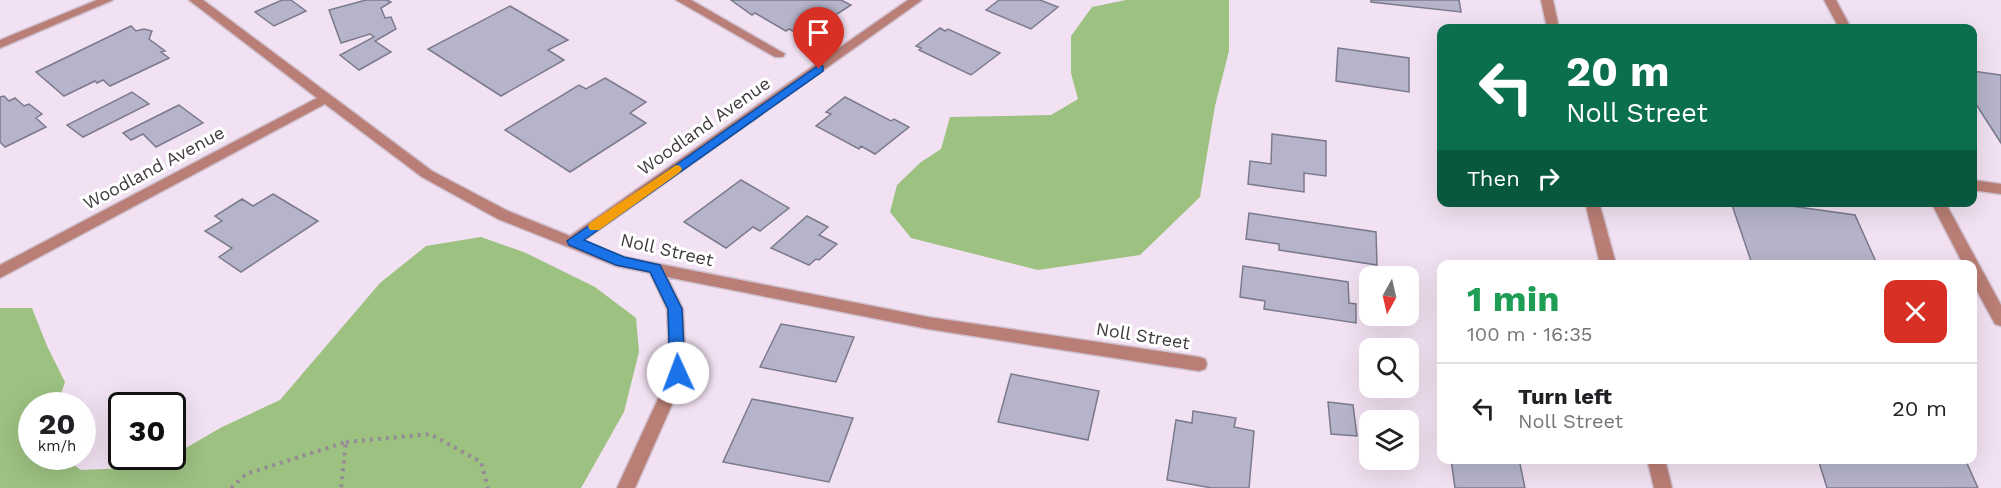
<!DOCTYPE html>
<html lang="en">
<head>
<meta charset="utf-8">
<style>
  :root { --surface:#fff; --page:#f6f6f6; --text:#202124; --muted:#757577; --line:#e0e0e0 }
  body { margin:0; font-family:"Work Sans",sans-serif; background:var(--page); color:var(--text); height:100vh; display:flex; flex-direction:column; font-size:22px; white-space:nowrap }
  * { box-sizing:border-box; margin:0 }
  p { font-size:20px; color:var(--muted) }
  .icon { flex:none; width:33px; height:33px; fill:none; stroke:currentColor; stroke-width:2; stroke-linecap:round; stroke-linejoin:round }
  .map { position:relative; flex:1; overflow:hidden }
  .details { position:absolute; left:1437px; top:260px; width:540px; height:204px; display:flex; flex-direction:column; background:var(--surface); border-radius:12px; box-shadow:0 6px 24px #0002 }
  .details>* { flex:none }
  .banner { position:absolute; left:1437px; top:24px; width:540px; height:183px; border-radius:12px; box-shadow:0 6px 24px #0002; background:#0b6e4f; color:#fff; overflow:hidden }
  .needle { width:39px; rotate:188deg }
  .controls { position:absolute; left:1359px; top:266px; display:grid; gap:12px }
  .controls a { display:grid; place-items:center; width:60px; height:60px; border-radius:12px; background:var(--surface); box-shadow:0 6px 24px #0002; font-size:30px }
  .speed { position:absolute; left:18px; top:392px; display:flex; gap:12px; font-size:30px; font-weight:700; text-align:center }
  .speed>* { display:grid; place-content:center; width:78px; height:78px; border-radius:50%; background:var(--surface); box-shadow:0 6px 24px #0002; line-height:1 }
  .speed small { font-size:15px; font-weight:400 }
  .speed .limit { border:3px solid #111; border-radius:9px; background:#fff; color:#111 }
  .pin { position:absolute; display:grid; place-items:center; width:51px; height:51px; color:#fff; margin:-62px -26px; border-radius:50% 50% 50% 0; rotate:-45deg; box-shadow:0 0 6px #0007 }
  .pin .icon { rotate:45deg }
  .me { position:absolute; width:66px; margin:-33px; rotate:358deg; stroke-linejoin:round; filter:drop-shadow(0 0 4px #0008) }
  .turn { display:flex; align-items:center; gap:21px; height:126px; padding:0 30px; font-size:27px }
  .turn .icon { width:78px; height:78px; stroke-width:2.5 }
  .turn b { display:block; font-size:42px; line-height:51px }
  .then { display:flex; align-items:center; height:57px; padding:0 30px; background:#0003; gap:12px; font-size:22px }
  .round { display:grid; place-items:center; flex:none; width:63px; height:63px; border-radius:12px; background:var(--page) }
  .headline { display:flex; align-items:center; justify-content:space-between; height:102px; padding:0 30px }
  h1 { font-size:36px; font-weight:700; line-height:45px; color:#1e9e55 }
  ul { padding:0; list-style:none }
  li { display:flex; align-items:center; gap:18px; height:90px; padding:0 30px; border-top:2px solid var(--line) }
  li div { flex:1 }
  li b { display:block; font-size:22px }
  li em { font-style:normal }
  .map>svg:first-child { display:block }
  .green { fill:#9dc181 }
  .building { fill:#b5b4ca; stroke:#7b7a8d; stroke-width:1.5 }
  .lines { fill:none; stroke-linecap:round; stroke-linejoin:round }
  .minor-casing { stroke:#cebfce; stroke-width:3 }
  .path { stroke:#968a96; stroke-width:4; stroke-dasharray:3 5; stroke-linecap:butt }
  .minor { fill:#b97e75; fill-rule:evenodd }
  .route { fill:#1a73e8; stroke:#114b97; stroke-width:1.5 }
  .slow { fill:#f59e0b }
  .labels { text-anchor:middle; stroke-width:6; stroke-linejoin:round; paint-order:stroke }
  .street-label { font-size:18px; fill:#403940; stroke:#fff }
</style>
</head>
<body>
<div class="map">
<svg width="2001" height="488" viewBox="0 0 2001 488">
  <rect width="100%" height="100%" fill="#f2e1f2"/>
  <path class="green" d="M1126,0H1229V51L1215,106L1200,197L1140,255L1038,270L911,238L890,212L897,185L921,162L941,149L950,117L1051,115L1078,99L1071,73V36L1092,7Z
    M481,237L526,253L595,287L636,318L639,352L624,412L581,488H0V308H32L47,346L65,382L57,405H32V456H61L81,470L149,467L172,456L222,427L280,400L380,283L426,246Z"/>
  <path class="building" d="M282,0H291L306,11L274,26L255,12Z
    M366,0H387L391,2L381,8L385,18L391,17L396,29L375,41L391,52L359,70L340,55L374,37L370,34L341,43L329,10Z
    M731,0H841L851,5L806,34L800,35L789,29L786,31L755,13L752,15Z
    M999,0H1040L1058,7L1031,29L986,10Z
    M1371,0H1459L1461,12L1371,2Z
    M510,6L568,40L548,50L564,60L501,96L428,49Z
    M131,26L136,31L144,29L152,31L149,39L165,51L161,52L169,58L110,86L103,80L97,83L95,81L64,96L36,72Z
    M940,28L945,31L948,29L1000,53L971,75L919,50L921,48L916,46Z
    M1338,48L1409,58V92L1336,81Z
    M1972,71L2001,75V143L1972,98Z
    M605,78L646,102L630,113L646,123L570,172L505,130L579,85L586,89Z
    M132,92L149,104L83,137L67,125Z
    M4,96L9,101L15,98L24,106L29,104L42,114L36,118L46,127L5,147L0,142V97Z
    M845,97L891,121L894,119L909,127L875,154L861,146L859,149L816,126L831,114L826,112Z
    M179,105L203,123L156,147L143,134L131,140L123,133Z
    M1272,134L1326,141V176L1304,173V192L1248,184L1250,161L1271,164Z
    M741,180L789,208L760,231L753,227L726,248L684,222Z
    M273,194L318,221L241,272L219,257L232,248L205,231L222,221L215,216L242,199L253,206Z
    M1731,202H1762L1855,215L1877,264H1752Z
    M1249,213L1376,232L1377,265L1279,250V244L1246,239Z
    M807,216L828,227L819,235L837,244L819,260L816,259L809,265L771,248Z
    M1243,266L1348,282L1349,303L1356,304V323L1264,309L1265,301L1240,297Z
    M781,324L854,337L836,382L760,367Z
    M1011,374L1099,391L1088,440L998,422Z
    M752,399L853,418L829,482L723,462Z
    M1328,402L1353,405L1357,436L1331,434Z
    M1193,411L1236,418L1234,427L1254,431L1249,488H1212L1167,480L1176,420L1192,423Z
    M1451,459H1519L1525,488H1455Z
    M1818,459H1965L1978,488H1827Z"/>
  <g class="lines">
    <g class="minor-casing">
      <path id="minor" d="M97,0H113L0,48V40Z
        M189,0H203L432,171L508,211L570,236L908,0H922L583,241L624,257L928,317L1199,357L1205,359L1207,364L1205,369L1199,371L928,329L667,277L683,309L686,373L635,488H617L670,373L667,309L650,273L616,266L498,219L422,177L325,104L0,278V265L317,98Z
        M676,0H691L785,54L783,57H775Z
        M1541,0H1553L1559,28H1547Z
        M1824,0H1836L1851,28H1839Z
        M1972,180L2001,184V194L1972,190Z
        M1585,202H1599L1616,264H1600Z
        M1931,202H1945L2001,305V326L1995,324L1972,282V264H1963Z
        M1647,459H1665L1672,488H1654Z"/>
    </g>
    <path class="path" d="M346,442L430,434L481,462L488,488
      M231,488L246,474L346,442L341,488"/>
    <use href="#minor" class="minor"/>
  </g>
  <path class="route" d="M819,65L823,66V71L584,240L624,257L660,265L682,309L685,373L683,377H672L670,373L668,309L650,272L616,265L569,245L567,241Z"/>
  <path class="slow" d="M676,165L680,166L682,169L680,172L599,230H590L588,226L590,223Z"/>
  <g class="labels">
    <g class="street-label">
      <text transform="translate(704 126) rotate(-35)" y="6">Woodland Avenue</text>
      <text transform="translate(154 168) rotate(-28)" y="6">Woodland Avenue</text>
      <text transform="translate(667 250) rotate(13)" y="6">Noll Street</text>
      <text transform="translate(1143 336) rotate(9)" y="6">Noll Street</text>
    </g>
  </g>
</svg>
<div class="controls">
<a><svg class="needle" viewBox="-14 -14 28 28"><path d="M0-13l5 13h-10z" fill="#e53935"/><path d="M0 13l5-13h-10z" fill="#757577"/></svg></a>
<a><svg class="icon" aria-label="search" viewBox="0 0 24 24"><circle cx="10" cy="10" r="6"/><path d="M15 15l6 6"/></svg></a>
<a><svg class="icon" aria-label="layers" viewBox="0 0 24 24"><path d="M12 4l9 5-9 5-9-5zM3 14l9 5 9-5"/></svg></a>
</div>
<div class="speed"><div>20<small>km/h</small></div><div class="limit">30</div></div>
<div class="pin" style="left:819px;top:69px;background:#d93025"><svg class="icon" aria-label="arrive" viewBox="0 0 24 24"><path d="M6 21V4h12l-3 4 3 4H6"/></svg></div>
<svg class="me" style="left:678px;top:373px" viewBox="-20 -20 40 40"><circle r="19" fill="#fff"/><path d="M0-13L10 11 0 6-10 11z" fill="#1a73e8"/></svg>
<div class="banner">
<div class="turn"><svg class="icon" aria-label="left" viewBox="0 0 24 24"><path d="M17 20v-9H6M10 6l-5 5 5 5"/></svg><div><b>20 m</b>Noll Street</div></div>
<div class="then">Then<svg class="icon" aria-label="right" viewBox="0 0 24 24"><path d="M7 20v-9h11M14 6l5 5-5 5"/></svg></div>
</div>
<section class="details">
<div class="headline"><div><h1>1 min</h1><p>100 m · 16:35</p></div><a class="round" style="background:#d93025;color:#fff"><svg class="icon" aria-label="close" viewBox="0 0 24 24"><path d="M6 6l12 12M18 6L6 18"/></svg></a></div>
<ul>
<li><svg class="icon" aria-label="left" viewBox="0 0 24 24"><path d="M17 20v-9H6M10 6l-5 5 5 5"/></svg><div><b>Turn left</b><p>Noll Street</p></div><em>20 m</em></li>
</ul>
</section>
</div>
</body>
</html>
